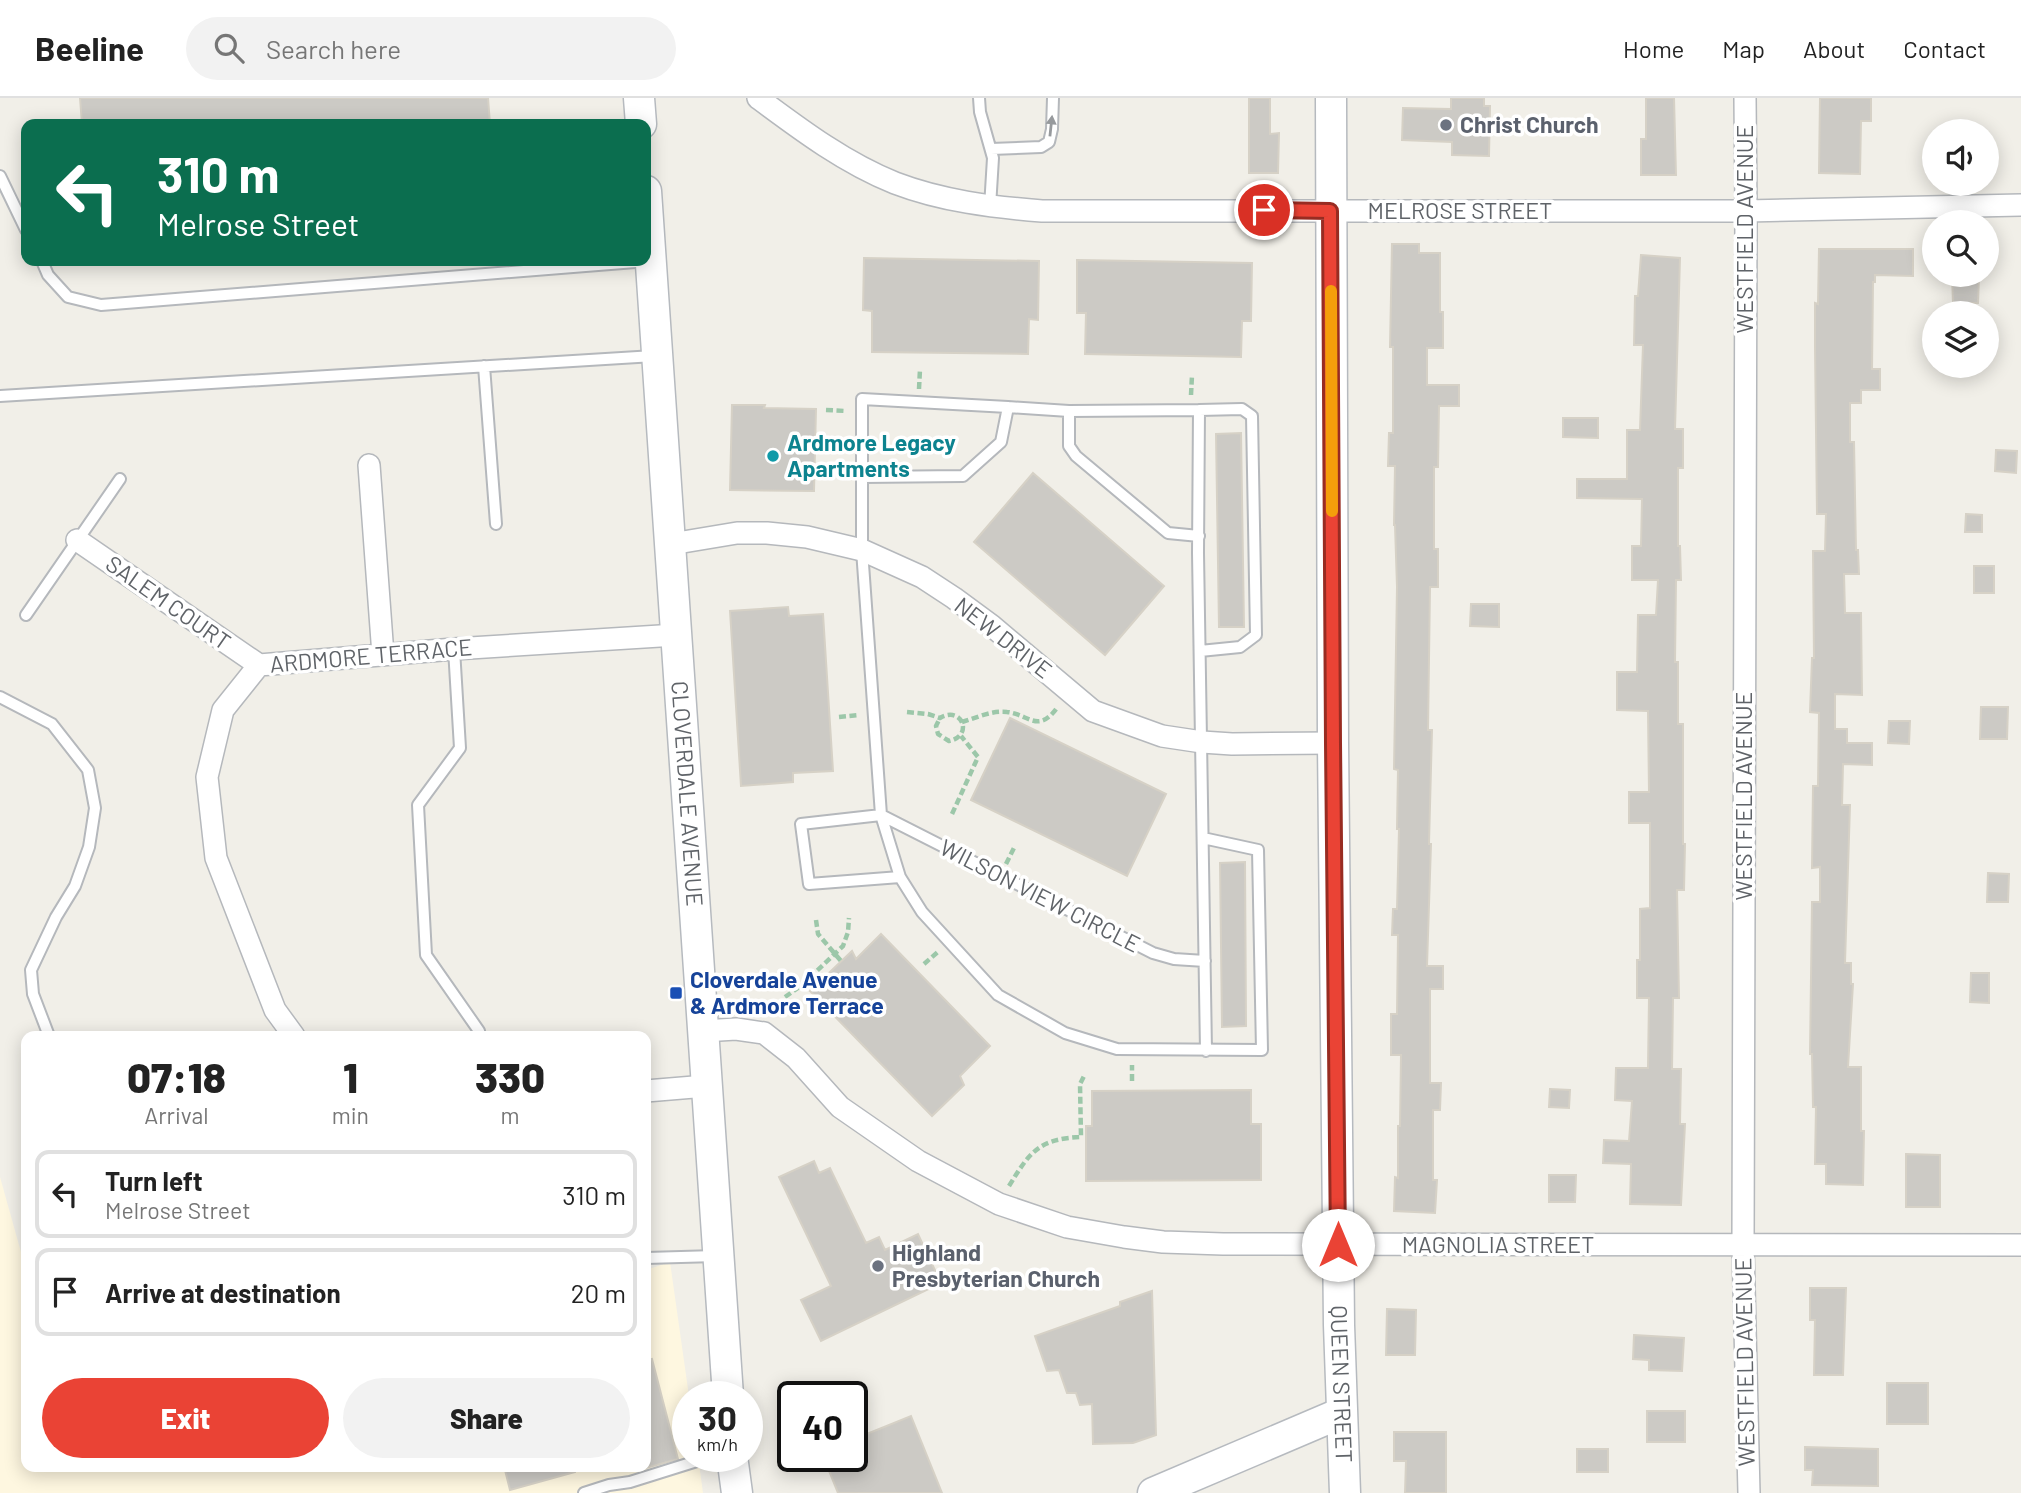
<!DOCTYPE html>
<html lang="en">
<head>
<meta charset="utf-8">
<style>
  :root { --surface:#fff; --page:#f2f2f2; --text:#222; --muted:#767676; --line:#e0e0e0; --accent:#ea4335 }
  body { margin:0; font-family:Barlow,sans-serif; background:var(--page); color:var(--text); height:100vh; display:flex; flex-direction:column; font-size:26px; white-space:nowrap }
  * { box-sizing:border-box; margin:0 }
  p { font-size:23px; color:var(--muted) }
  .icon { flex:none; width:38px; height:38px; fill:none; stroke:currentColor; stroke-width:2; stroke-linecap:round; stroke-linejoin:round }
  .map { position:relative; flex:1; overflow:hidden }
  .side { position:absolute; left:21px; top:933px; width:630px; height:441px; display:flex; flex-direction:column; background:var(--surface); border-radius:14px; box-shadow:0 4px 18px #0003 }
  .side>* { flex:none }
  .top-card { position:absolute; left:21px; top:21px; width:630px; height:147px; border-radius:14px; box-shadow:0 4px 18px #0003; background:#0b6e4f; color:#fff; overflow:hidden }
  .buttons { position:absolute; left:1922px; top:21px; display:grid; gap:14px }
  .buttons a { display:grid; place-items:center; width:77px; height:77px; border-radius:50%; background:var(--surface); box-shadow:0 4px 18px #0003; font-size:35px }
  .speed { position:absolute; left:672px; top:1283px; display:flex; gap:14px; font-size:35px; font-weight:700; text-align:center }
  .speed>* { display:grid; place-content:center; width:91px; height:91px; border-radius:50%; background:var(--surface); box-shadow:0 4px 18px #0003; line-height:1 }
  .speed small { font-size:18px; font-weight:400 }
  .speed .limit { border:4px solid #111; border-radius:10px; background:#fff; color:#111 }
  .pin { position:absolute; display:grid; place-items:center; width:60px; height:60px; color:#fff; margin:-30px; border:4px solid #fff; border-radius:50%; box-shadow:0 2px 7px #0007 }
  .me { position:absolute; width:77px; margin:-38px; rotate:0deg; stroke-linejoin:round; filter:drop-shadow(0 0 5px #0008) }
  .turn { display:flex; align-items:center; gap:24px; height:147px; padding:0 21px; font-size:32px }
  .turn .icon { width:91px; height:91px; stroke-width:2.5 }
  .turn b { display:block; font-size:49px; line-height:60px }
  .eta { display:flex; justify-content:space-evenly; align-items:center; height:119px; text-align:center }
  .eta b { font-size:42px; font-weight:800; line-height:49px }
  .primary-button { display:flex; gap:14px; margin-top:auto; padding:14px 21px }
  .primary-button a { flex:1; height:80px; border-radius:42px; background:var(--accent); color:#fff; font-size:28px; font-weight:800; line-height:80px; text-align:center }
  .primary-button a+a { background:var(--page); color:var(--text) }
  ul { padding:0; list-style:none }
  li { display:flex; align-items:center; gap:21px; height:88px; margin:0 14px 10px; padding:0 7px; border:4px solid var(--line); border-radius:14px }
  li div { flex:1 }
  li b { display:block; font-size:26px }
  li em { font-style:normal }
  header { display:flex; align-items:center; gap:42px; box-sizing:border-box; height:98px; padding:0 35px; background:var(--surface); border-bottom:2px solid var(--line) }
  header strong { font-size:33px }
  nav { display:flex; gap:38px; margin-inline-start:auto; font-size:24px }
  .search { width:490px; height:63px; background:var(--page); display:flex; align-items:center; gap:18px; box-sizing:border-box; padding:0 24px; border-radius:38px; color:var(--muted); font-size:26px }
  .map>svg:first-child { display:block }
  .commercial { fill:#fef7e0 }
  .building { fill:#cccac5; stroke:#d6d1c6; stroke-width:2 }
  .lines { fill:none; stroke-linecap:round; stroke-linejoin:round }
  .lane-casing { stroke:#b5b8bc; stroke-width:14 }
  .street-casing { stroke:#b5b8bc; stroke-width:24 }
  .secondary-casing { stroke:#b6babf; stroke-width:33 }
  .path { stroke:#9cc7a9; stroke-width:4.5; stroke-dasharray:7 3.5; stroke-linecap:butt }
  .lane { stroke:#fff; stroke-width:10 }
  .street { stroke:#fff; stroke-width:21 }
  .secondary { stroke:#fff; stroke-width:30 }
  .oneway { fill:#979a9d }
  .route-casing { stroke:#982c22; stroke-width:18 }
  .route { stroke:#ea4335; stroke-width:12 }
  .slow { stroke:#f59e0b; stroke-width:12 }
  .worship-dot { fill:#6b7280; stroke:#fff; stroke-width:2.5 }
  .culture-dot { fill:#0f9aa8; stroke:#fff; stroke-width:2.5 }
  .transit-dot { fill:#1a4fb4; stroke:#fff; stroke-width:2.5 }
  .labels { text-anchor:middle; stroke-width:7; stroke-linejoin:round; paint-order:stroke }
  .worship-label { font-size:23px; font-weight:bold; fill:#5b616d; stroke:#fff; text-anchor:start }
  .street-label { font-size:23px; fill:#5f6368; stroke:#fff }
  .culture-label { font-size:23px; font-weight:bold; fill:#0d838f; stroke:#fff; text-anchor:start }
  .transit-label { font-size:23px; font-weight:bold; fill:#164399; stroke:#fff; text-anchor:start }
</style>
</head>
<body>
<header>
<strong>Beeline</strong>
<div class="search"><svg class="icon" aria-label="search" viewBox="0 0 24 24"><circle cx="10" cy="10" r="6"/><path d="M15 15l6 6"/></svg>Search here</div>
<nav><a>Home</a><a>Map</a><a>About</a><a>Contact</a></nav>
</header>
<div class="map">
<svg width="2021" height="1395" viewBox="0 0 2021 1395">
  <rect width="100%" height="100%" fill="#f1efe8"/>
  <path class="commercial" d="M0,1079L26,1172V1368H646V1172L670,1164L689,1298H688V1358H698L703,1395H0Z"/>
  <path class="building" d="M80,0H488L490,26H82Z
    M1249,0H1270V36L1279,35L1278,75H1249Z
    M1451,0H1484V8H1490L1489,58L1452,57V44L1402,42L1403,10L1451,11Z
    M1646,0H1674L1676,77H1641V41H1646Z
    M1820,0H1871V23H1861L1860,76L1819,75Z
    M1392,146H1419V155H1440V214H1443V250H1427V287H1459V308H1439L1438,369H1434V451H1438V489H1430L1428,632H1432L1429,746H1431L1427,868H1443V891H1430V985H1441L1440,1012H1433V1082H1437L1435,1115L1394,1113L1395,1079L1398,1080V1028H1400L1401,957H1391V916H1397L1398,837H1392L1393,811H1397L1399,731H1397L1398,672L1394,671L1397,489L1395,427H1394L1395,368H1388L1389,335H1393V249H1390Z
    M1819,151H1913V178L1875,177V184H1873L1872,271H1880V292H1861V305H1850V344H1854L1856,452H1858L1859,476H1844L1845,515H1861L1862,597L1835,596V631H1847V645H1872V667L1843,666L1842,707H1850L1845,865H1851V886H1853L1848,969H1861V1033H1864L1863,1087L1826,1086V1066H1815L1816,1009H1813L1812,956H1810L1812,804H1820V769L1812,770L1813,688H1818L1819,615L1810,614L1812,560H1814L1813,453H1825L1826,416H1817L1815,248V205L1818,206Z
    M1641,157L1680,160L1675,331H1683V370H1678V448H1680L1681,482H1676L1675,564H1678V626H1683V746H1685L1684,792H1677L1679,900H1673L1672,971H1681L1680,1026H1685L1681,1107L1630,1106L1631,1066L1603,1065L1604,1042L1629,1043L1632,1003L1615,1002L1616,970H1648L1649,900H1637V862H1640V811L1650,810V725H1629V694H1649L1648,613L1617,612V574H1637L1638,517H1656L1658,482H1632V448H1641L1642,401L1577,400V381H1627V332H1640L1643,247H1634L1635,198H1638Z
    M864,160L1039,163L1038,222L1029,221L1028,256L872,254V213L863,212Z
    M1077,162L1252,165L1251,223H1242L1241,259L1085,256L1086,215H1077Z
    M1952,178H1979L1978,205H1953Z
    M732,307H765L764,310L816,311L814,393L730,392Z
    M1563,320H1598V340L1563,339Z
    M1241,335L1244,529H1219L1216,336Z
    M1996,352L2017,353L2016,375L1995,373Z
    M1033,375L1164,488L1105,557L974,444Z
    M1966,416L1982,417V434H1965Z
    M1974,468H1994V495H1974Z
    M1471,506H1499V529L1470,528Z
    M788,509L789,518L823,516L833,673L793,675V684L741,688L730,513Z
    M1981,609H2008L2007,641H1980Z
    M1010,620L1166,696L1127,778L971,702Z
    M1889,623H1910L1909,646L1888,645Z
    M1245,764L1246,928L1222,929L1220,765Z
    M1988,775L2009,776L2008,804H1987Z
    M881,836L990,948L960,978L964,987L932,1018L810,893L852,853L856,861Z
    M1971,875H1989V905L1970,904Z
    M1550,991L1570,992L1569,1010L1549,1009Z
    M1251,992V1026H1261V1082L1086,1083V1028H1092V993Z
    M1906,1056L1940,1057V1109H1906Z
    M814,1063L819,1075L830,1070L866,1145L879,1139L885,1152L918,1136L941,1185L821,1243L801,1202L831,1188L779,1079Z
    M1549,1077H1576L1575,1104H1549Z
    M1810,1190H1846L1843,1277H1814L1815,1222H1810Z
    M1152,1193L1156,1337L1133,1345L1093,1346L1092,1306L1080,1307L1076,1295H1067L1059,1272L1047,1273L1035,1238L1120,1208V1204Z
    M1387,1211L1416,1212L1415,1257H1386Z
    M1634,1237L1684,1240L1682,1273L1649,1272V1262L1633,1261Z
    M652,1261L678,1361L646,1370V1262Z
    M1887,1285H1928V1326H1887Z
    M1647,1313H1685V1344H1647Z
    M911,1318L942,1395H838L823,1358H852V1342Z
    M1394,1334H1446V1395H1405L1406,1363H1394Z
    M1805,1349L1878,1351V1388L1812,1387L1813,1372H1805Z
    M1577,1351H1608V1374H1577Z
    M504,1368H575V1374L510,1392Z"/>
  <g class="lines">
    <g class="lane-casing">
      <path id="lane" d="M979,0L980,14L993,60L990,109
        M991,51L1041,49L1049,44L1052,31L1053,0
        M0,78L26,132
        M42,163L48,177L68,199L101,207L648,163
        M484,268L496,426
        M0,298L654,258
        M1008,309L1069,313L1199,312L1198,455L1206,953
        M1199,312L1242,311L1252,318L1256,537L1240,549L1200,553
        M1069,313V348L1076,358L1168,435L1199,438
        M862,379L963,378L1001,344L1008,309L862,301V452L881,717L900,779L922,814L998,897L1065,935L1117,951L1262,952L1258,752L1203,740
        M26,517L120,381
        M454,551L460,650L418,707L426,857L479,933L480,938
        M0,599L52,626L88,672L95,710L89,749L75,788L56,819L31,872L33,896L49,938
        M900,779L809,786L801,726L881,717L1153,855L1174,861L1205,863
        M646,1160L716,1158
        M584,1395L609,1387L630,1384L713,1358"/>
    </g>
    <g class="street-casing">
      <path id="street" d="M758,0C801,32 845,65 895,85C942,103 992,109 1042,113H1746L2021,107
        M1745,0L1746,113L1743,1148L1749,1395
        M369,367L383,557
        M77,442L259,567
        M671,446L737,435H767L807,439L862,452L922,479L954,500L992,528L1093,613L1162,638L1202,644L1232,646L1333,645
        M703,933L736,931L764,935L796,960L840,1009L918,1063L999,1106L1067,1129L1124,1139L1163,1144L1223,1146L2021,1147
        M294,938L275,912L216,760L207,679L223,612L259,567L454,551L676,537
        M646,993L706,988"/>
    </g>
    <g class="secondary-casing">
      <g id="secondary">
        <path d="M639,0L641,26"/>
        <path id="s1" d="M1331,0L1333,645L1339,1227L1345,1395"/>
        <path id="s2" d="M646,93L728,1298"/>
        <path d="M732,1358L737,1395"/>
        <path d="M1153,1395L1341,1315"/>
      </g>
    </g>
    <path class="path" d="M919,291L920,271
      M1191,297L1192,277
      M826,312L846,313
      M907,614L928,616L940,620C962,607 974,638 949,643L938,636L936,628L940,620
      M839,619L859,617
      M962,624C976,620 992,612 1007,614C1028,616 1038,636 1057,610
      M952,716L978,659L961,638
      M1006,766L1015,748
      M816,822L818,836L841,863
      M924,866L939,853
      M785,899L802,887L843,848L848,834L849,820
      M1132,983V967
      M1009,1088C1030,1054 1038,1041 1081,1039L1080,986L1084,978"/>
    <use href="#lane" class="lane"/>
    <use href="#street" class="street"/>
    <use href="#secondary" class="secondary"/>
  </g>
  <defs><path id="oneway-solid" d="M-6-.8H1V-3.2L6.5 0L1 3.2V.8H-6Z" transform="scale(1.75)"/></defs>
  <use class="oneway" href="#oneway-solid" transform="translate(1051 28) rotate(-84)"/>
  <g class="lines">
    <g class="route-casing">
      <path id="route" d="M1264,112L1330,113L1333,645L1338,1147"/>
    </g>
    <use href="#route" class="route"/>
    <path class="slow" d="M1331,193L1332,413"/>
  </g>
  <g class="worship-dot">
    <circle cx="1446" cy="27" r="7"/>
    <circle cx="878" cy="1168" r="7"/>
  </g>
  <circle class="culture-dot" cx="773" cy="358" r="7"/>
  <rect class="transit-dot" x="669" y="888" width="14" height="14" rx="3.5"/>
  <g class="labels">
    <g class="worship-label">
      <text x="1460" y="35">Christ Church</text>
      <text x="892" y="1163">Highland<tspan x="892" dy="26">Presbyterian Church</tspan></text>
    </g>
    <g class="street-label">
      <text x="1460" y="121">MELROSE STREET</text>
      <text transform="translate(1745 131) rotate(-90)" y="8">WESTFIELD AVENUE</text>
      <text transform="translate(168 505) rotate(35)" y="8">SALEM COURT</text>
      <text transform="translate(1003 540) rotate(38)" y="8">NEW DRIVE</text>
      <text transform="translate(371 558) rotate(-5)" y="8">ARDMORE TERRACE</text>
      <text dy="8" stroke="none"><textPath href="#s2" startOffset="604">CLOVERDALE AVENUE</textPath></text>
      <text transform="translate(1744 698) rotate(-90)" y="8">WESTFIELD AVENUE</text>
      <text transform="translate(1040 798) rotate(27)" y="8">WILSON VIEW CIRCLE</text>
      <text x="1498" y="1155">MAGNOLIA STREET</text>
      <text transform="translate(1745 1264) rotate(-91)" y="8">WESTFIELD AVENUE</text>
      <text dy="8" stroke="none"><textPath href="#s1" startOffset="1286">QUEEN STREET</textPath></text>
    </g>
    <g class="culture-label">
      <text x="787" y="353">Ardmore Legacy<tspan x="787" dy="26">Apartments</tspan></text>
    </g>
    <g class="transit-label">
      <text x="690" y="890">Cloverdale Avenue<tspan x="690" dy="26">&amp; Ardmore Terrace</tspan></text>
    </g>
  </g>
</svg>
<div class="buttons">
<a><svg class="icon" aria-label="sound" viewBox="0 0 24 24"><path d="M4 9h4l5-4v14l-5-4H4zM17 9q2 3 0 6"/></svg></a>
<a><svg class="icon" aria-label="search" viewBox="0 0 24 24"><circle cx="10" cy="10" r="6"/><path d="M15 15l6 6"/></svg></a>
<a><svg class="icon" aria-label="layers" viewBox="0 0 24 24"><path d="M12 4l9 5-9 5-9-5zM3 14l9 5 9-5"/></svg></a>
</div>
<div class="speed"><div>30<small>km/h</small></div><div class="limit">40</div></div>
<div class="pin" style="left:1264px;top:112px;background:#d93025"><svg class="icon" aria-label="arrive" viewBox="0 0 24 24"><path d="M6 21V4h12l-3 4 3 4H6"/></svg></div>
<svg class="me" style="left:1338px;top:1147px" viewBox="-20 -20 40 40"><circle r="19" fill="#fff"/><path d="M0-13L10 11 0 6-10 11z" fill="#ea4335"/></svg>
<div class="top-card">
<div class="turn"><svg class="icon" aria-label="left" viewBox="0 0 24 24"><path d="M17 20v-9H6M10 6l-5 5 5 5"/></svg><div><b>310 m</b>Melrose Street</div></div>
</div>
<section class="side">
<div class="eta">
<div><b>07:18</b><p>Arrival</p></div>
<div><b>1</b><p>min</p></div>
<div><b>330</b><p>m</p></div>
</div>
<ul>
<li><svg class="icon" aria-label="left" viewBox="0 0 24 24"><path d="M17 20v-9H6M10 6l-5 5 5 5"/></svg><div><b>Turn left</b><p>Melrose Street</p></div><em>310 m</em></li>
<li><svg class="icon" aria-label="arrive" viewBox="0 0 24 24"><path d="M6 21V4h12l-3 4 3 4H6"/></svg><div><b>Arrive at destination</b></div><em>20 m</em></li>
</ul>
<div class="primary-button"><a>Exit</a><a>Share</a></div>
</section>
</div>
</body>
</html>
